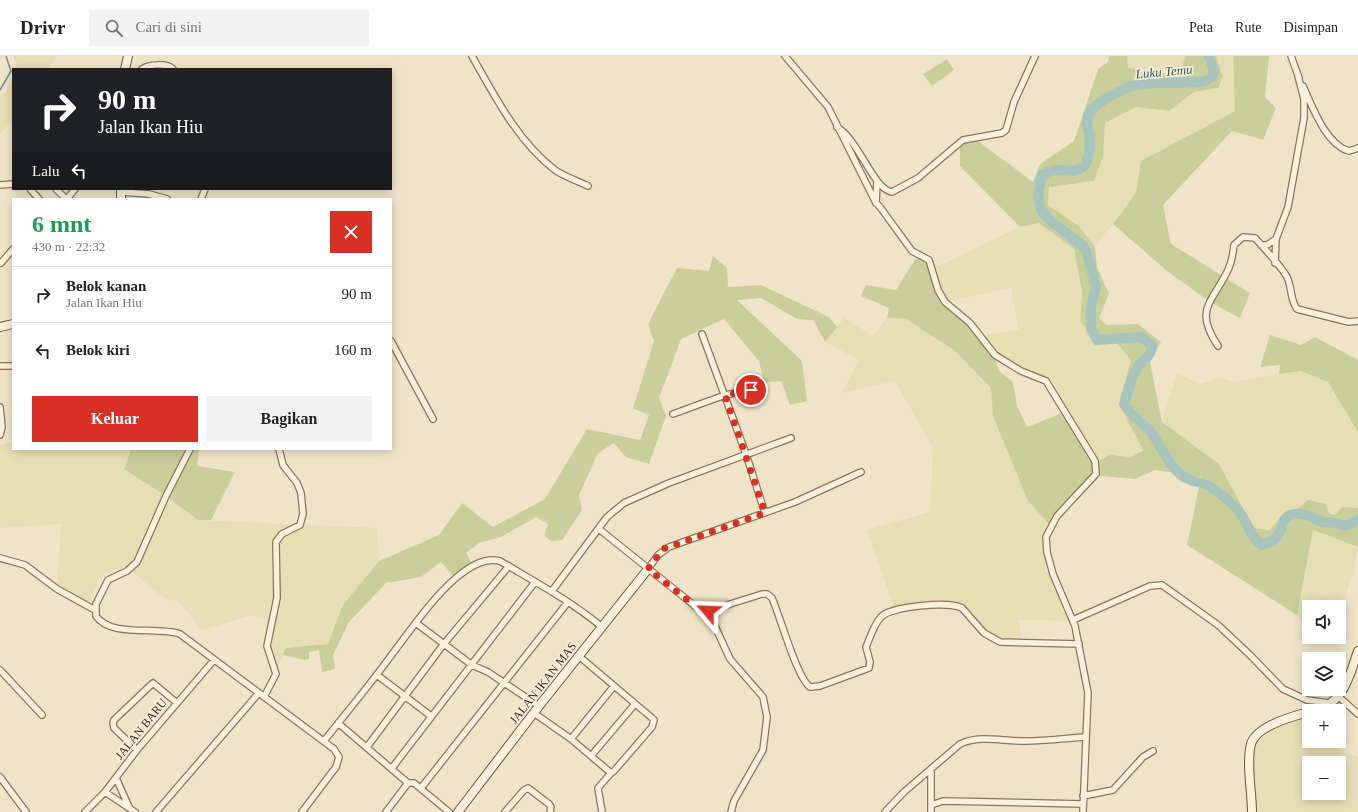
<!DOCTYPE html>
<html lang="id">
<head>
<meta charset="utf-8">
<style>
  :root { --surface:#fff; --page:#f2f2f2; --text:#222; --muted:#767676; --line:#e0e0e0; --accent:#d93025 }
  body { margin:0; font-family:Georgia,serif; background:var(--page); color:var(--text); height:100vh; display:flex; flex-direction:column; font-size:15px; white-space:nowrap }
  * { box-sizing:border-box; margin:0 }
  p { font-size:13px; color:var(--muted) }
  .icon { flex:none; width:22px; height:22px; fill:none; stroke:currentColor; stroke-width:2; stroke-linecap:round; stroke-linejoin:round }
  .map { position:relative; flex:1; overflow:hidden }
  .panel { position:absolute; left:12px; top:142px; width:380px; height:252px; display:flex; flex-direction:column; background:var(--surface); border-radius:0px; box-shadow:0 2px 10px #0003 }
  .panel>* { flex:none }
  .banner { position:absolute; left:12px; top:12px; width:380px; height:122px; border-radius:0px; box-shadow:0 2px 10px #0003; background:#202124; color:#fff; overflow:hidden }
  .tools { position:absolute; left:1302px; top:544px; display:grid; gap:8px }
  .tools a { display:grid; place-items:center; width:44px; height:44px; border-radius:0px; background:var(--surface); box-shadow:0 2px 10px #0003; font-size:20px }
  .pin { position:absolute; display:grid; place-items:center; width:34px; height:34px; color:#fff; margin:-17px; border:2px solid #fff; border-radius:50%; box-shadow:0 1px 4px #0007 }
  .me { position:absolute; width:44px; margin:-22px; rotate:296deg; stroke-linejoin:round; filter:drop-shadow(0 0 3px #0008) }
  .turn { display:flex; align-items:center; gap:14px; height:84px; padding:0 20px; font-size:18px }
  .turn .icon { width:52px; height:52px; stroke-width:2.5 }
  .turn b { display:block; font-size:28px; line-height:34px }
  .then { display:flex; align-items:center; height:38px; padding:0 20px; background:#0003; gap:8px; font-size:15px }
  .round { display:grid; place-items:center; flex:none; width:42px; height:42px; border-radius:0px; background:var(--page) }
  .overview { display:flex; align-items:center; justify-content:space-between; height:68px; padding:0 20px }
  h1 { font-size:24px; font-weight:700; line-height:30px; color:#1e9e55 }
  .primary-button { display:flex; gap:8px; margin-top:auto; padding:8px 20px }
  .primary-button a { flex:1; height:46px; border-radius:0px; background:var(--accent); color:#fff; font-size:16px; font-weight:700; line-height:46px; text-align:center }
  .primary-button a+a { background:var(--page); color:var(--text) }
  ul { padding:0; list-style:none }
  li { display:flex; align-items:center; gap:12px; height:56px; padding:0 20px; border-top:1px solid var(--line) }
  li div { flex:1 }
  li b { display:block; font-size:15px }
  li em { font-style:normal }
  header { display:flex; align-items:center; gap:24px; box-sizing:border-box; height:56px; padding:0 20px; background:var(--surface); border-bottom:1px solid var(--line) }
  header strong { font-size:19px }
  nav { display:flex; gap:22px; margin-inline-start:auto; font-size:14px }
  .search { width:280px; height:36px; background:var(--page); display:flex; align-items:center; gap:10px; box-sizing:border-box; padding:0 14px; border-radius:0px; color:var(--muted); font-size:15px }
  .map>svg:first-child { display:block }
  .farmland { fill:#e6deb5; fill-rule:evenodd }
  .green { fill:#c9cf9b }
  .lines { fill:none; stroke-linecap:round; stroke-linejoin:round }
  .stream { stroke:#6f938a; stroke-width:1.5 }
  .river { stroke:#a9c4bc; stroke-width:10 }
  .street-casing { stroke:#8d765c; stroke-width:8 }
  .secondary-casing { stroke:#6f573f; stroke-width:10 }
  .street { stroke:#faf1dc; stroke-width:5.5 }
  .secondary { stroke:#faf1dc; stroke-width:8 }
  .route { stroke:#d93025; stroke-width:7; stroke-dasharray:0 12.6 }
  .labels { text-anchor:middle; stroke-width:3.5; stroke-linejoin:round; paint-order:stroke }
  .street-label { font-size:12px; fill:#3d2e20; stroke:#f7eed8 }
  .water-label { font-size:13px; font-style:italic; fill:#2f5d5a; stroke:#f7eed8 }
</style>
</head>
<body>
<header>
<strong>Drivr</strong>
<div class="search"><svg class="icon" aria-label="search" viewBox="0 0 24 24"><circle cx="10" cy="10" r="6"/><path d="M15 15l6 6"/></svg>Cari di sini</div>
<nav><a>Peta</a><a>Rute</a><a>Disimpan</a></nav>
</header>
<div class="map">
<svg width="1358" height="756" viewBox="0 0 1358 756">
  <rect width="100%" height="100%" fill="#f0e4c8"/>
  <path class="farmland" d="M14,0H54L55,2L48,13H17Z
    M1127,0H1185L1180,20L1128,12Z
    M1216,0H1233L1235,55L1141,105L1136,137L1095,191L1080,171L1048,149L1049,131L1103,101L1105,67L1136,51L1169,55L1194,36L1218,32L1223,21Z
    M13,23V61L0,79V40L4,37Z
    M1039,167L1074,193L1082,236L1080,266L1102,286L1118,288L1131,305L1120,342L1126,362L1143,393L1130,402L1110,398L1094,408L1085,390L1062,357L1046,328L998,303L980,279L1019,274L1011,232L944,246L932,213L1020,171Z
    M844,262L873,280L887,262L906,263L954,294L991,332L993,360L1050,469L1046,476L1051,515L1070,565L1019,564L1022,587L994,584L956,548L895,554L867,474L930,456L933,392L895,325L842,337L859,304L825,286Z
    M1301,314L1328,326L1358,376V452L1342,451L1335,459L1330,458L1308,444L1296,454H1286L1270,474L1255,472L1219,408L1162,366L1177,318L1201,328L1220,322L1235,326Z
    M13,371V393H131L124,413L166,440L198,464L377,472L379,505L343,549L328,589L286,592L277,611L270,609L263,591L267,562L253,559L202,574L179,546L164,542L126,510L106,517L98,524L89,550L57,531L61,468L0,472V389L12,386Z
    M1313,474L1358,491V494L1340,563L1339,551H1309L1308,568L1297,559Z
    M1309,661V685H1334L1340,695L1358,701V756H1254L1252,695L1255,684L1279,668ZM1309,707H1339V737H1309Z"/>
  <path class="green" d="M1109,0H1127L1128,12L1180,20L1185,0H1216L1223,21L1218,32L1194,36L1169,55L1136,51L1105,67L1103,101L1094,125L1049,131L1048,149L1080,171L1095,191L1097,211L1109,238L1099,262L1106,269L1138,268L1161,286L1150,306L1162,366L1219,408L1254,472L1270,474L1286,454H1296L1308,444L1325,448L1330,458L1335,459L1342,451L1358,452V491L1313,474L1297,559L1187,489L1201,421L1155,414L1135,423L1092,419L1071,440L1050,469L1028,445L993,360L991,332L954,294L906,263L887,262L889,252L861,240L866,229L896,234L916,202L925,203L930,207L944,246L957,260L965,264L994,300L999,315L1013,326L1017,350L1027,371L1062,357L1085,390L1094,408L1110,398L1130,402L1143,394L1126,362L1120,342L1131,305L1118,288L1102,286L1080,266L1082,236L1074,193L1039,167L1020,171L960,110V85L970,79L1033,126L1040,108L1074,85L1098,13L1108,6Z
    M1233,0H1269L1265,41L1276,52L1263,84L1232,75L1163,149L1171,188L1250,237L1240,262L1210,246L1167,215L1113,168L1136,137L1141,105L1235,55Z
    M947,3L954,14L932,30L923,18Z
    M713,200L727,212L728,231L761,229L829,261L837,271L825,286L813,264L797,263L761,242L737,244L802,305L807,345L790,349L781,325L764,327L759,305L724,263L681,283L659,342L666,360L649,408L626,401L614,387L598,397L579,439L582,454L562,484L551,485L544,479L548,468L536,461L501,481L479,487L466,497L473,509L454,521L441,506L421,521L386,527L349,566L333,599L335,613L322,616L319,594L309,596V603L304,604L283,599L286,592L328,588L343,549L379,505L439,479L462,447L493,471L545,443L587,373L640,384L649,359L633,352L654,285L648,268L677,212L709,215Z
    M1270,279L1301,289L1315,281L1358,304V376L1328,326L1301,315L1279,318L1280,309L1260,311Z
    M131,393H199L197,410L235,416L211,464H198L166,440L124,413Z"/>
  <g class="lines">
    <path class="stream" d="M0,34L11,15L6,0"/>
    <path class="river" d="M1209,0L1214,15L1212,21L1205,25C1180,29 1153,24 1129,31C1120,34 1112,40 1104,44C1093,50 1084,59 1088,73C1091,83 1091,103 1083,111C1074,118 1066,113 1056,114C1051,114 1046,117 1042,119L1038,139L1041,154L1053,167L1083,190L1087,198L1096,230L1091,252V273L1097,284L1141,281L1152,289C1151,304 1143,301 1137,312C1131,322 1128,336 1124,348C1131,361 1145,367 1153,379C1163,394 1169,410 1184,421C1190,425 1200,426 1207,429C1217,434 1228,444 1236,452C1247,463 1250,480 1261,489C1290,483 1274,463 1294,458C1304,455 1314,464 1323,466C1327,467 1332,466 1336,467C1340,468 1342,470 1347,469C1351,468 1355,465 1358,463"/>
    <g class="street-casing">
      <path id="street" d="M472,0C494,39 518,86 555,114C565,121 578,125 588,130
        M785,0L828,51L876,147L880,151L912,195L929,204L938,234L945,246L970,267L995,299L1021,315L1046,325L1095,405L1096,418L1057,460L1046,481L1047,496L1053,518L1075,570L1088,637L1083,756
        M1291,0L1299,22
        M142,13C149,8 167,7 173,13
        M1303,30C1312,50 1326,89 1349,95L1358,92
        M837,71C859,84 873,133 892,136L918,122L963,84L1002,77L1006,74L1014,46L1035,0
        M0,129L13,128
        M30,133L39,143
        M56,133L66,143
        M122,136L149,138L167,143
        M67,143L75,133
        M201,143L205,133
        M876,147L877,125
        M1261,189H1267L1276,183L1288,151L1304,62V43L1298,20
        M1,207L13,193
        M1275,207L1276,183
        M702,278L746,398L765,457
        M391,285L433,363
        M1218,290C1194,254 1211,248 1227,216C1232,207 1233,198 1234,189L1243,181L1255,182C1264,192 1281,210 1287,221C1292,231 1290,244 1297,253L1349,266L1358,265
        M0,310H13
        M0,351L2,371L0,379
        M673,358L725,339L757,333
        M190,393L166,440L137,506L127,515L108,524L96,548V560C111,582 156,570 180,578L334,693L339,701L336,711L302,756
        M599,473L700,554L708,555L762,538H767L772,542C780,560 797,622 810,631L820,630L869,612L870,606L866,591C870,582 874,568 881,561C891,550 950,545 962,552L984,577L1000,586L1079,588
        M0,502L25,509L57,533L95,554
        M648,513L658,499L669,491L795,446L861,416
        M552,535L607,461L624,447L669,427L791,382
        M708,555L730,603L763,641L767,661L763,694L734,745L731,756
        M1073,564L1150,530L1162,529L1218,569L1249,598L1283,633L1307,644L1330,647
        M416,567L472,609L488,616L539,650
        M0,614L42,659
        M377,619L431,660
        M264,641L276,618L267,590L277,542L276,486L282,478L300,469L303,458L301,437L297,427L283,409L279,393
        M1339,641L1358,658
        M534,657L571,683L611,717L614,715L652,671L654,664L652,662L580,601
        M338,667L408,727H414L449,756
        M571,683L614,630
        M324,685C346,657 369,630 390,601C410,575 432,542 457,521C469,511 484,501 500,505C535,526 571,545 602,571
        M367,691L443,589L509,510
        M137,694L114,672L113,667L114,664L153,627L177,647
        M591,700L635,648
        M392,712L535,526
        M931,713V756
        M0,721L26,756
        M116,722L129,751
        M421,732L568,546
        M105,736L135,756
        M1083,740L1113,734L1143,701L1153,695
        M931,749L943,745L1083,748
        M85,756L105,736L137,694L214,604
        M156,756L258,638
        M386,756L408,727
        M505,756L524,734L528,732L549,748L551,751L550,756
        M602,756L598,732L611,717
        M885,756L904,736L960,688C981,678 1004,686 1027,685C1046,685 1066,682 1086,681"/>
    </g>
    <g class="secondary-casing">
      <path id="secondary" d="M125,13L128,0
        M121,143V133
        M0,271L13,268
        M1313,655C1344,648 1349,621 1358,595
        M458,756L539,650L648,513
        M1252,756C1252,736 1246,707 1251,688C1256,670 1293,660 1309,656"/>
    </g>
    <use href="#street" class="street"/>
    <use href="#secondary" class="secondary"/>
  </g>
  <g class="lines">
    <path class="route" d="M708,555L698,552L648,513L663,493L765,457L725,339L751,334"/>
  </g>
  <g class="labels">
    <g class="street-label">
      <text transform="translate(543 627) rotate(-52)" y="4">JALAN IKAN MAS</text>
      <text transform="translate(141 673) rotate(-51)" y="4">JALAN BARU</text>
    </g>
    <g class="water-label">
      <text transform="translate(1164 15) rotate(-5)" y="5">Luku Temu</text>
    </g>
  </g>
</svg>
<div class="tools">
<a><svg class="icon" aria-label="sound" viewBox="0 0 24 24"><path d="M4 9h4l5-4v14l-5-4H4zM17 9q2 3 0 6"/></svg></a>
<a><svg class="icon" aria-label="layers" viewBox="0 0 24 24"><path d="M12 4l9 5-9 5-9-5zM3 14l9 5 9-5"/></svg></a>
<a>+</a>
<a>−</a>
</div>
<div class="pin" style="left:751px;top:334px;background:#d93025"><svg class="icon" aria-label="arrive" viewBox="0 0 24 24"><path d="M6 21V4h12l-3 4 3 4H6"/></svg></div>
<svg class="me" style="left:708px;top:555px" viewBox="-20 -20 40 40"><path d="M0-17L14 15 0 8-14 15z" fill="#d93025" stroke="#fff" stroke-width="4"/></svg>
<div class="banner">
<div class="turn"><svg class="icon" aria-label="right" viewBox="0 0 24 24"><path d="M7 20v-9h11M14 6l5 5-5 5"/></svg><div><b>90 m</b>Jalan Ikan Hiu</div></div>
<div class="then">Lalu<svg class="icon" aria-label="left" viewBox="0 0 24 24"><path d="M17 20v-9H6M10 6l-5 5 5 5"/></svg></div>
</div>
<section class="panel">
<div class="overview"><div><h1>6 mnt</h1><p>430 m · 22:32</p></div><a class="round" style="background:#d93025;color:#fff"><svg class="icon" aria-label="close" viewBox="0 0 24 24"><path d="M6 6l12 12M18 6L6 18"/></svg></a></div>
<ul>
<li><svg class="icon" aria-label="right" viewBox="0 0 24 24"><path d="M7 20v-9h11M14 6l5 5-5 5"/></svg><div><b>Belok kanan</b><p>Jalan Ikan Hiu</p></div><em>90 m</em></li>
<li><svg class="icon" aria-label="left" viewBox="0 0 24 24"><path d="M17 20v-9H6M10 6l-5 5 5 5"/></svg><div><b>Belok kiri</b></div><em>160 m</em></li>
</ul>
<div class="primary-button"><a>Keluar</a><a>Bagikan</a></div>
</section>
</div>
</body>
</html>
